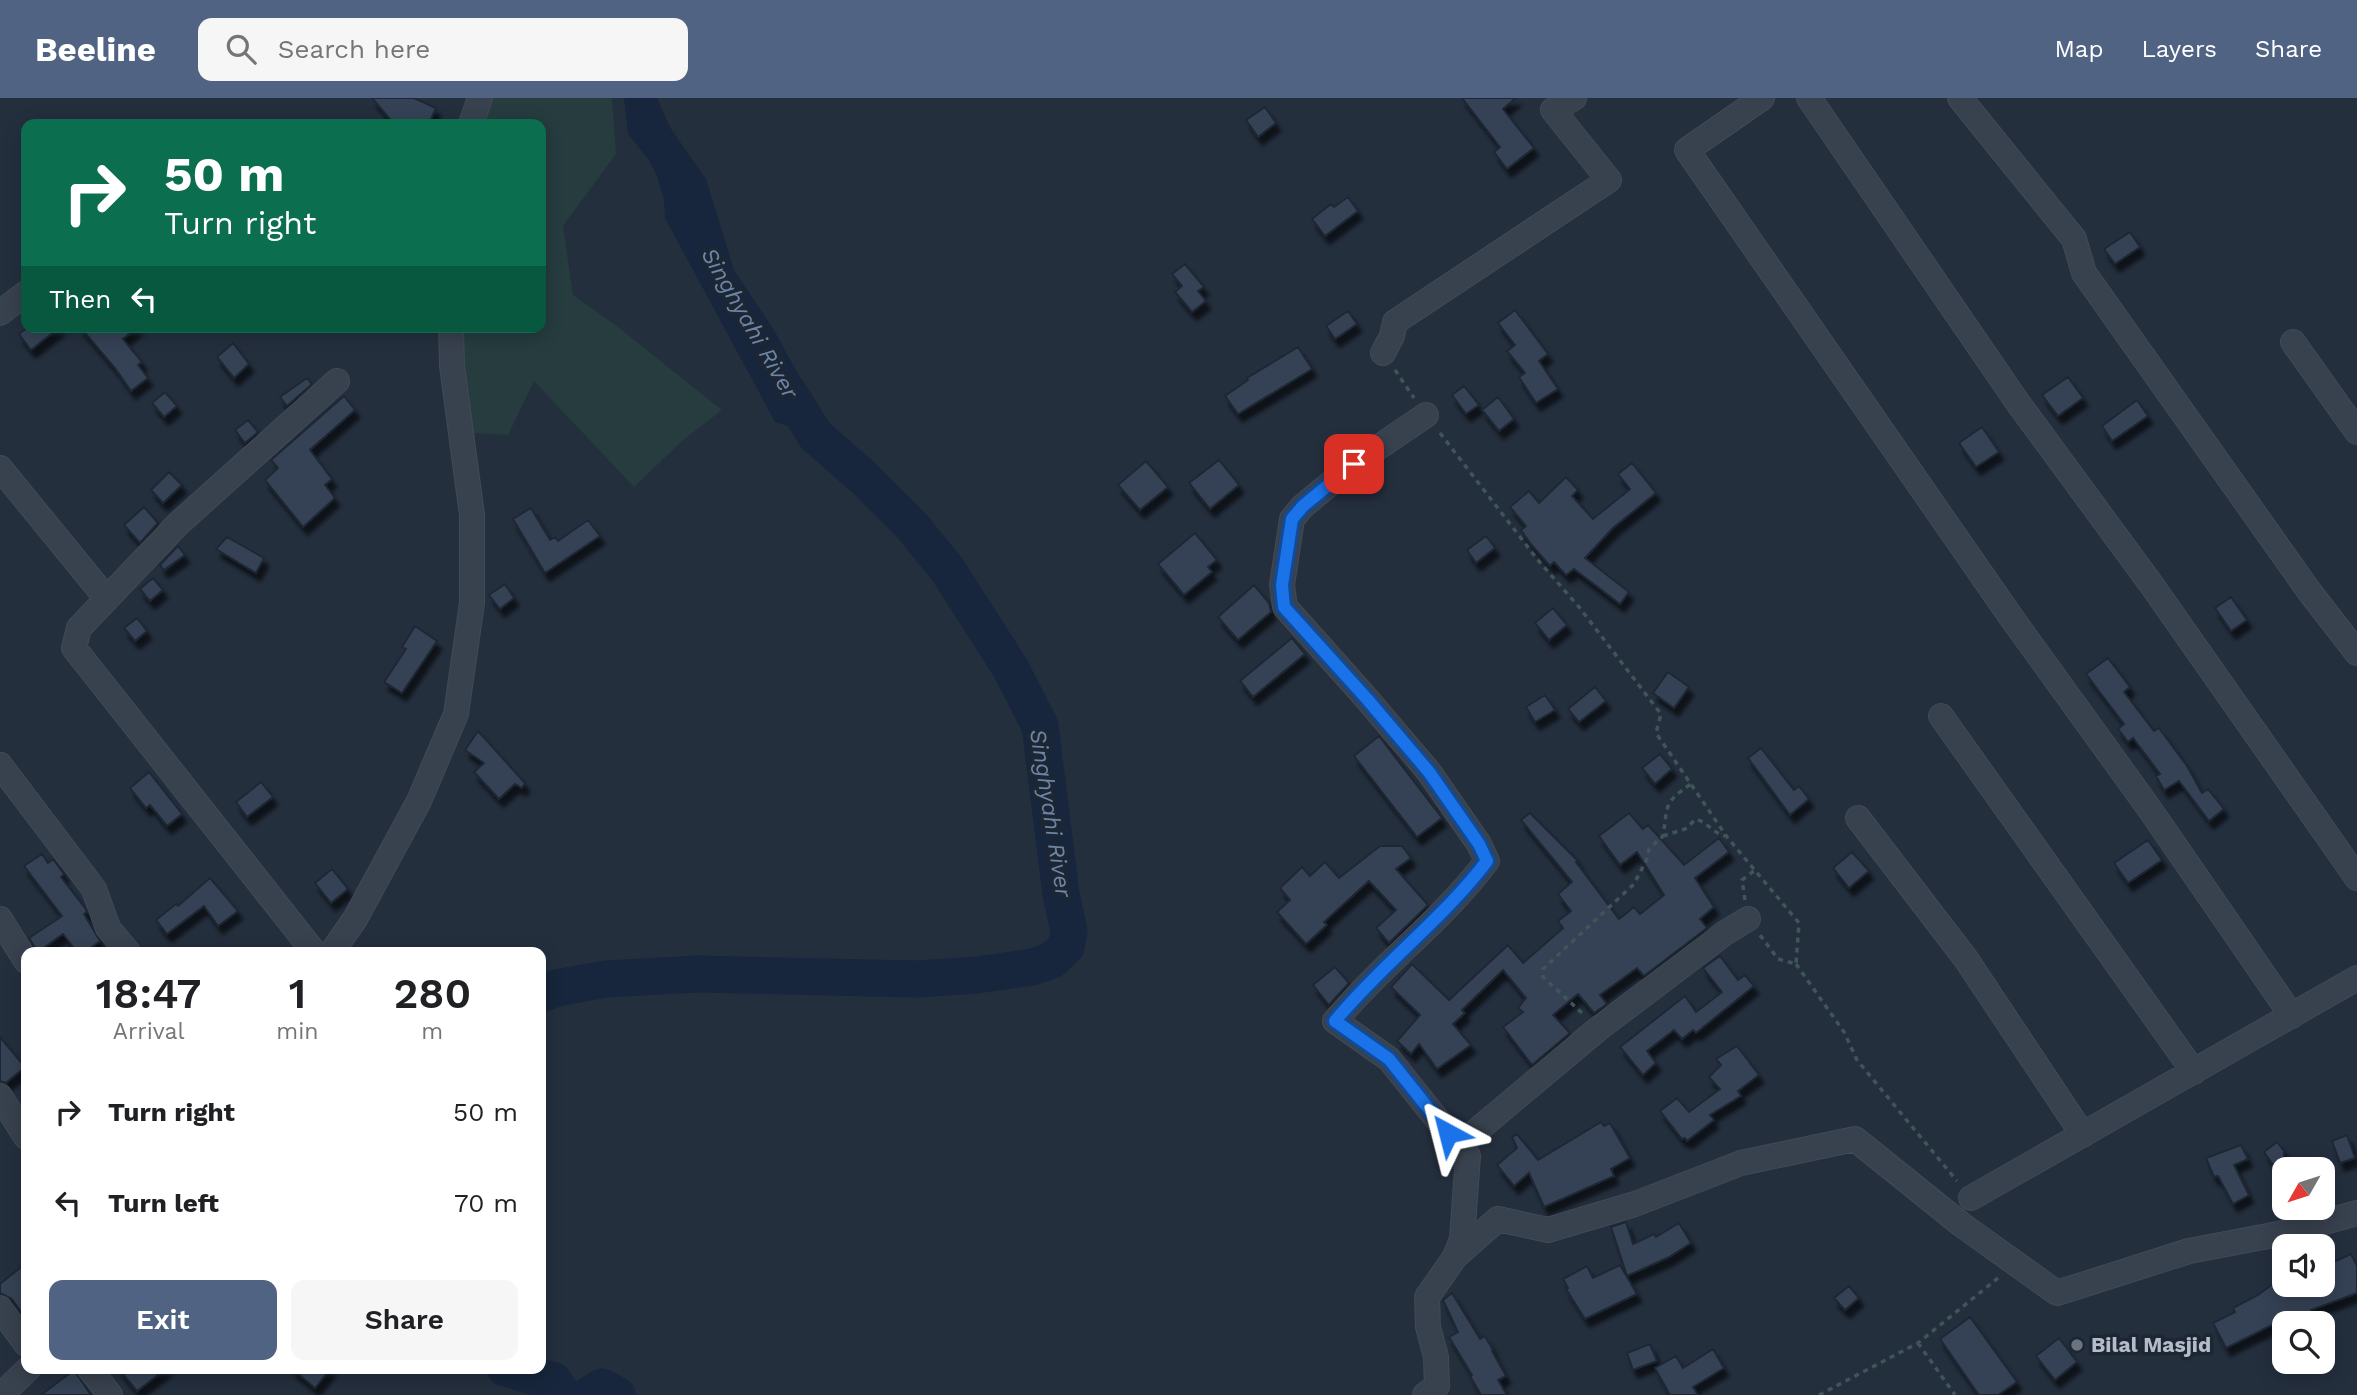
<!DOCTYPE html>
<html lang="en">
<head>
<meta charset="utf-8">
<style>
  :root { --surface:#fff; --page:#f6f6f6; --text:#202124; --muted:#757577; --accent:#506383 }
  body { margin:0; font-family:"Work Sans",sans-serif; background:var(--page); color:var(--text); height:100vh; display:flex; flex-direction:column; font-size:26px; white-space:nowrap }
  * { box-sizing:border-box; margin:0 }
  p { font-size:23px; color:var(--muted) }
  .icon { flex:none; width:38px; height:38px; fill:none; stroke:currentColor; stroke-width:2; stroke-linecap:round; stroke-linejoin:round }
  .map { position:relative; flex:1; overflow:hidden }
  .panel { position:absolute; left:21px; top:849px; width:525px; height:427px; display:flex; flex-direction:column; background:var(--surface); border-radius:14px; box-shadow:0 4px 18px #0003 }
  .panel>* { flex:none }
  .banner { position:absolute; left:21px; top:21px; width:525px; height:214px; border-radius:14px; box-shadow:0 4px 18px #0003; background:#0b6e4f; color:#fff; overflow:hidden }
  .needle { width:46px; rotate:231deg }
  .buttons { position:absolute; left:2272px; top:1059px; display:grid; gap:14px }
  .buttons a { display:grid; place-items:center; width:63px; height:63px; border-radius:14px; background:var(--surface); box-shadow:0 4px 18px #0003; font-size:35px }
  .pin { position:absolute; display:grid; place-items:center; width:60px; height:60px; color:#fff; margin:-30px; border-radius:14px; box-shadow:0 4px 10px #0006 }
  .me { position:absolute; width:77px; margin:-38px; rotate:322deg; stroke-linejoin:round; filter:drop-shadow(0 0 5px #0008) }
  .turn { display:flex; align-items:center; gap:24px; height:147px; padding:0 28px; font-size:32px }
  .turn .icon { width:91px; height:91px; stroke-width:2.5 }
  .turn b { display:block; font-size:49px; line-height:60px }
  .then { display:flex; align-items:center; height:66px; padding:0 28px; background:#0003; gap:14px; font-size:26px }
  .eta { display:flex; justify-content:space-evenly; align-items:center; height:119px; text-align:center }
  .eta b { font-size:42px; font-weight:600; line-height:49px }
  .cta { display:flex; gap:14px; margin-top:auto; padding:14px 28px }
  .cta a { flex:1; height:80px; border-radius:14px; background:var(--accent); color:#fff; font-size:28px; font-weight:600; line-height:80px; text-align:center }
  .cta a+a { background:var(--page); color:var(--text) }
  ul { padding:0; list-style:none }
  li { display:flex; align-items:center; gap:21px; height:91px; padding:0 28px }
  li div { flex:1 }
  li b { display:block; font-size:26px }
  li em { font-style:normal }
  header { display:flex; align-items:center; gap:42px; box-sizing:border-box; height:98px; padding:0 35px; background:var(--accent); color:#fff }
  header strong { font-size:33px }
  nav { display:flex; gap:38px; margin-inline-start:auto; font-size:24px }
  .search { width:490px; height:63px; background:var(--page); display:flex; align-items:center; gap:18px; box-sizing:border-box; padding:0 24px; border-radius:14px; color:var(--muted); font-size:26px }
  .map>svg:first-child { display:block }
  .green { fill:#263c3f }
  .water { fill:#17263c }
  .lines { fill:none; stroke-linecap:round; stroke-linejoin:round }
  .river { stroke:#17263c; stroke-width:37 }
  .building { fill:#364354; stroke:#1f2835; stroke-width:2; filter:url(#shadow) }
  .minor-casing { stroke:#414a57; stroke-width:26 }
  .path { stroke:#3f5557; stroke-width:3.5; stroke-dasharray:5 5; stroke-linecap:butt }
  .minor { stroke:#38414e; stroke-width:24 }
  .route-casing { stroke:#114b97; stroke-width:18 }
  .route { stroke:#1a73e8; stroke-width:12 }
  .worship-dot { fill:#6b7280; stroke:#1d2633; stroke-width:2.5 }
  .labels { text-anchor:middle; stroke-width:7; stroke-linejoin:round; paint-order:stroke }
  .poi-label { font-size:21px; font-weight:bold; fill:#b4bcc9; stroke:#1d2633; text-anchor:start }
  .water-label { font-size:23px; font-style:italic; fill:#6d86a8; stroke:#1d2633 }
</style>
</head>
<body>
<header>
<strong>Beeline</strong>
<div class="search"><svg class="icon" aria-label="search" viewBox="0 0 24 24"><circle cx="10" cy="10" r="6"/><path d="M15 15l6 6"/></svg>Search here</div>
<nav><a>Map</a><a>Layers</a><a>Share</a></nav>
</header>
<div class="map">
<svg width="2357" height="1297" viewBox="0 0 2357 1297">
  <defs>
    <filter id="shadow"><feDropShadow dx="4.5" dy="8" stdDeviation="2" flood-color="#0009"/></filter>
  </defs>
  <rect width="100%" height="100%" fill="#242f3e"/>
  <path class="green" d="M493,0H612L616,56L563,128L573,197L618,229L722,312L682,343L634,389L534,283L508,337L472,335L461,253V229H541V26H482Z"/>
  <path class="water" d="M624,0H657L671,31L706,81L734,172L774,232L815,307V337L775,324L665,120L664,102L657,78L649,62L628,36Z"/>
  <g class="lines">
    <path class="river" d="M541,896L556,890L606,881L697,876L916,881L977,877L1033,869L1052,862L1066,849L1069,833L1061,796L1040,628L1011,571L947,471L911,427L865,381L815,337L789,295
      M505,1270C521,1275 536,1280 553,1282L563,1297
      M589,1297L602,1289L617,1297"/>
  </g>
  <path class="building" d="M372,0H414L436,10L429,26H394Z
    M1462,0H1516L1503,11L1534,50L1507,71L1494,54L1500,49Z
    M1265,9L1276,25L1258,39L1246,22Z
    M1348,99L1358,113L1325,138L1312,121L1331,106L1334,109Z
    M2130,134L2140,149L2115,166L2104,151Z
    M1185,166L1204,189L1198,193L1206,203L1192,214L1175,194L1182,188L1172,176Z
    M1515,212L1548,256L1539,263L1558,291L1536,305L1519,279L1525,275L1507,253L1515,247L1498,225Z
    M1348,213L1357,226L1335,241L1326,228Z
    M28,229H60L31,252L19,236Z
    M80,229H138L123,241L142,264L138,267L148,280L131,293L115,270Z
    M233,245L249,266L234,280L217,259Z
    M1298,249L1312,271L1238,316L1225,298L1248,282L1247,280Z
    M2068,279L2083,300L2058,318L2042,297Z
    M307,280L312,286L287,308L280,299Z
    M1464,288L1479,307L1466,316L1452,297Z
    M165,294L177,308L164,319L152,305Z
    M344,298L355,312L310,352L332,381L325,387L335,400L303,429L265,382L278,370L271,362Z
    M1498,299L1514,321L1499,333L1482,312Z
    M2137,302L2148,318L2112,343L2102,328Z
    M248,322L258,334L245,345L235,332Z
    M1982,329L1999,354L1976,369L1959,345Z
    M1219,362L1239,387L1210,411L1189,385Z
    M1146,363L1168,389L1140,412L1118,387Z
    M1632,365L1656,395L1613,430L1585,460L1629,494L1620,506L1574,471L1566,477L1554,464L1550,468L1530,445L1521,432L1526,428L1510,409L1529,393L1539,405L1566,379L1578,392L1572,398L1593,421L1630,391L1618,376Z
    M169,374L182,387L163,405L151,392Z
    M144,409L158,425L140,445L124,427Z
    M531,410L550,442L555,439L558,443L588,422L600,438L545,475L513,421Z
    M1195,435L1217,462L1208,469L1212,474L1184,497L1158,466Z
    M1486,438L1495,450L1476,465L1467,452Z
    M227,439L264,460L256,475L216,451Z
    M178,448L185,457L164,472L160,467Z
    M153,480L163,492L150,503L140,491Z
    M505,486L514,500L500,511L489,497Z
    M1254,487L1269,505L1271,514L1238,542L1218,519Z
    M2231,499L2247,522L2231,533L2215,510Z
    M1553,510L1567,527L1549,542L1535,525Z
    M137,520L147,533L135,543L124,530Z
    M415,528L437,543L402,595L384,584L406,551L402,549Z
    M1292,540L1305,556L1253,599L1240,583Z
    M2108,560L2130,589L2124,594L2154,633L2159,630L2187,668L2202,695L2208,691L2224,711L2209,723L2179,683L2164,692L2156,678L2160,676L2133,640L2128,644L2118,631L2124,626L2086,576Z
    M1668,574L1689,589L1674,610L1653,595Z
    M1595,589L1606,603L1579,624L1568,611Z
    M1545,597L1555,612L1535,624L1526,609Z
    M478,633L525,685L522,690L515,686L499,701L474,674L484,665L465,652Z
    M1379,638L1442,720L1417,739L1354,658Z
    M1761,650L1794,692L1799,688L1809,701L1790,717L1748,660Z
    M1660,656L1672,671L1655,686L1642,670Z
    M149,674L182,716L167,728L150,707L146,710L130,690Z
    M261,684L273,699L247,719L236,704Z
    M1530,715L1578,763L1576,764L1619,821L1634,809L1640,816L1664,797L1637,754L1620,767L1599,738L1629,715L1643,731L1648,727L1684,767L1719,740L1729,754L1695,780L1714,809L1700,821L1707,830L1644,878L1637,870L1600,897L1607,906L1594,915L1578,896L1553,917L1570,935L1532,967L1503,929L1523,914L1518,910L1526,900L1503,872L1462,912L1465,915L1453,926L1471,947L1437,971L1419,946L1411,956L1397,943L1420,917L1391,889L1412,866L1449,902L1508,847L1523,865L1563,830L1558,823L1571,813L1558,796L1572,784L1521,722Z
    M2148,742L2162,762L2128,785L2114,765Z
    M1380,748H1402L1411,760L1396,771L1428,807L1389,845L1376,830L1396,812L1369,783L1324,824L1327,827L1306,846L1277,814L1290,802L1280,790L1302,769L1310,778L1325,764L1339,780Z
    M1852,754L1869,773L1849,790L1833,770Z
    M42,756L48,765L53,761L64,776L61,779L85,810L87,814L84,816L100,843L85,854H77L63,836L38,854L29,840L62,818L24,768Z
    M332,771L348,791L331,805L315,785Z
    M210,780L238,813L218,828L204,808L167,836L156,822L176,806L178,808Z
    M1720,858L1738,882L1745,877L1754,888L1696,935L1693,932L1682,941L1674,932L1647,953L1656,965L1643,977L1620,949L1685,898L1696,914L1722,894L1703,870Z
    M1335,869L1349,885L1329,907L1313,887Z
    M0,939L25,969L6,985L0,983Z
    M1737,948L1759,977L1738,993L1741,998L1710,1017L1714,1022L1687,1043L1685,1040L1682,1041L1660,1013L1677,1000L1689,1014L1720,991L1709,979L1721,967L1716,961Z
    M1601,1024L1604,1028L1610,1025L1630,1060L1611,1071L1614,1078L1544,1109L1529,1075L1514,1088L1497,1067L1517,1050L1512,1039L1517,1036L1538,1062Z
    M2347,1037L2355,1060L2340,1065L2332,1043Z
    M2277,1044L2284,1053V1082L2264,1054Z
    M2241,1047L2248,1061L2234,1067L2249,1097L2233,1106L2218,1078L2214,1079L2206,1060Z
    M1626,1124L1633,1146L1654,1136L1656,1139L1679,1125L1691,1145L1669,1159L1627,1178L1611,1129Z
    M2351,1156L2357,1168V1195L2311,1212L2317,1225H2276L2226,1250L2213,1225L2235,1214L2233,1210L2258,1197L2284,1178V1186H2322V1169Z
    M26,1165V1221L12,1201L0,1195V1186Z
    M1620,1167L1637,1196L1585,1221L1566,1191L1568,1190L1563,1181L1587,1168L1593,1180Z
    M1849,1188L1859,1200L1845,1212L1834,1200Z
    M1452,1195L1480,1241L1485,1238L1493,1252L1492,1253L1506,1278L1498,1282L1507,1297H1481L1470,1278L1472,1277L1449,1239L1458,1234L1443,1202Z
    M1970,1219L2017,1284L1998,1297H1979L1940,1241Z
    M2059,1240L2077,1264L2055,1282L2036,1258Z
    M1650,1246L1657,1263L1633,1272L1627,1255Z
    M1713,1251L1724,1270L1693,1289L1698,1297H1670L1655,1270L1676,1258L1683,1270Z
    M118,1270H167L137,1293Z
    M291,1270H331L315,1290Z
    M74,1272L91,1297H41Z"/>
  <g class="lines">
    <g class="minor-casing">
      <path id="minor" d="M1762,0L1687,52L2011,519L2151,713L2292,918
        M1809,0L2018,305L2151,486L2357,780
        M1960,0L2074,141L2084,175L2309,493L2357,555
        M471,26L480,0
        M0,215L26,195
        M2293,244L2357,334
        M1383,255L1392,238L1395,224L1609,82L1553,12L1574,0
        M0,370L107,501
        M1941,618L2194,974
        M0,667L94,791L108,830L128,854
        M1858,720L1966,861L2083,1037
        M0,821L26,863
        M314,854L74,550L79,530L178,426L337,283
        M332,854L355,821L419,703L456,616L472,505V417L452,268L451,229
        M0,998L26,1039
        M1462,1045L1598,931L1725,835L1748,821
        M1971,1100L2357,880
        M1456,1158L1498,1121L1548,1132L1635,1106L1741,1065L1855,1041L1962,1127L2057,1195L2189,1153L2289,1134L2357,1115
        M0,1210L26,1246
        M89,1270L110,1297
        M1,1297L29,1270
        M1425,1297L1437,1288L1436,1259L1428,1229L1427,1199L1455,1159L1462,1141L1468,1058L1462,1045L1448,1035L1389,961L1335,923C1382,866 1443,822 1487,763L1479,746L1429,674L1367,601L1285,509L1282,487L1292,421L1303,408L1354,366L1426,317"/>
    </g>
    <path class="path" d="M1395,272L1414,300
      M1440,335L1537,461L1579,509L1661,616L1656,635L1727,739L1799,825L1796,866L1778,861L1760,837
      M1663,738L1685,731L1696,721C1708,725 1713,735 1725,738
      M1745,802L1742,782L1755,772
      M1796,866L1844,934L1857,962L1957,1083
      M1582,915L1543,879V871L1634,786L1648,759L1649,751L1663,738C1668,707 1663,705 1691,686
      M1918,1245L1955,1297
      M1819,1297L1918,1245L1998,1180"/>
    <use href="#minor" class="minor"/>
  </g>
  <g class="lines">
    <g class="route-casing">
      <path id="route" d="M1354,366L1303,408L1292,421L1282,487L1284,509L1367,601L1429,674L1479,746L1487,763C1443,821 1382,866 1335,923L1389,961L1448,1035"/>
    </g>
    <use href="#route" class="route"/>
  </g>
  <circle class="worship-dot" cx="2077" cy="1247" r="7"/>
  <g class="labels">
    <g class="poi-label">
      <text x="2091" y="1254">Bilal Masjid</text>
    </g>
    <g class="water-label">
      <text transform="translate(750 225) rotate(60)" y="8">Singhyahi River</text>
      <text transform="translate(1051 715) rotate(81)" y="8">Singhyahi River</text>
    </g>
  </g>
</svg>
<div class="buttons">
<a><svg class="needle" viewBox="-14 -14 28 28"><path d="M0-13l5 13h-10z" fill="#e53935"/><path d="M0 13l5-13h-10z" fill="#757577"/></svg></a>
<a><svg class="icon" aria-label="sound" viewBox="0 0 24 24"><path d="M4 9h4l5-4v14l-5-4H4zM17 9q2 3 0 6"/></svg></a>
<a><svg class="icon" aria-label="search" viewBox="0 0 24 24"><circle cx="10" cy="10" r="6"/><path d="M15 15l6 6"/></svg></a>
</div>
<div class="pin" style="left:1354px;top:366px;background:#d93025"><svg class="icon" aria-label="arrive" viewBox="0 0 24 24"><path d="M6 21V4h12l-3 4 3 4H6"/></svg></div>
<svg class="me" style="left:1448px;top:1035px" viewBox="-20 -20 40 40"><path d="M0-17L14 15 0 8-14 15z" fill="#1a73e8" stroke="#fff" stroke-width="4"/></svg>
<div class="banner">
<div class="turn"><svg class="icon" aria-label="right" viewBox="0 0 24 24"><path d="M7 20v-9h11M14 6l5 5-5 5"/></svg><div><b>50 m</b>Turn right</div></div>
<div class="then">Then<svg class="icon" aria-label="left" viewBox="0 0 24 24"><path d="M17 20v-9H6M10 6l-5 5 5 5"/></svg></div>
</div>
<section class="panel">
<div class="eta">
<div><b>18:47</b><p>Arrival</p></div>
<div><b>1</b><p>min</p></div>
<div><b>280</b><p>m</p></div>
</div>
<ul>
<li><svg class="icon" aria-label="right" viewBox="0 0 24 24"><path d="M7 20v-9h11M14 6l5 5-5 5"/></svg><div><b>Turn right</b></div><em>50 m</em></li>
<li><svg class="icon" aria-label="left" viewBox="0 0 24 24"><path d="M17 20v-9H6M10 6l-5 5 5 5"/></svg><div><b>Turn left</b></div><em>70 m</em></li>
</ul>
<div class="cta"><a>Exit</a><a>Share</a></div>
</section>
</div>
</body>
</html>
